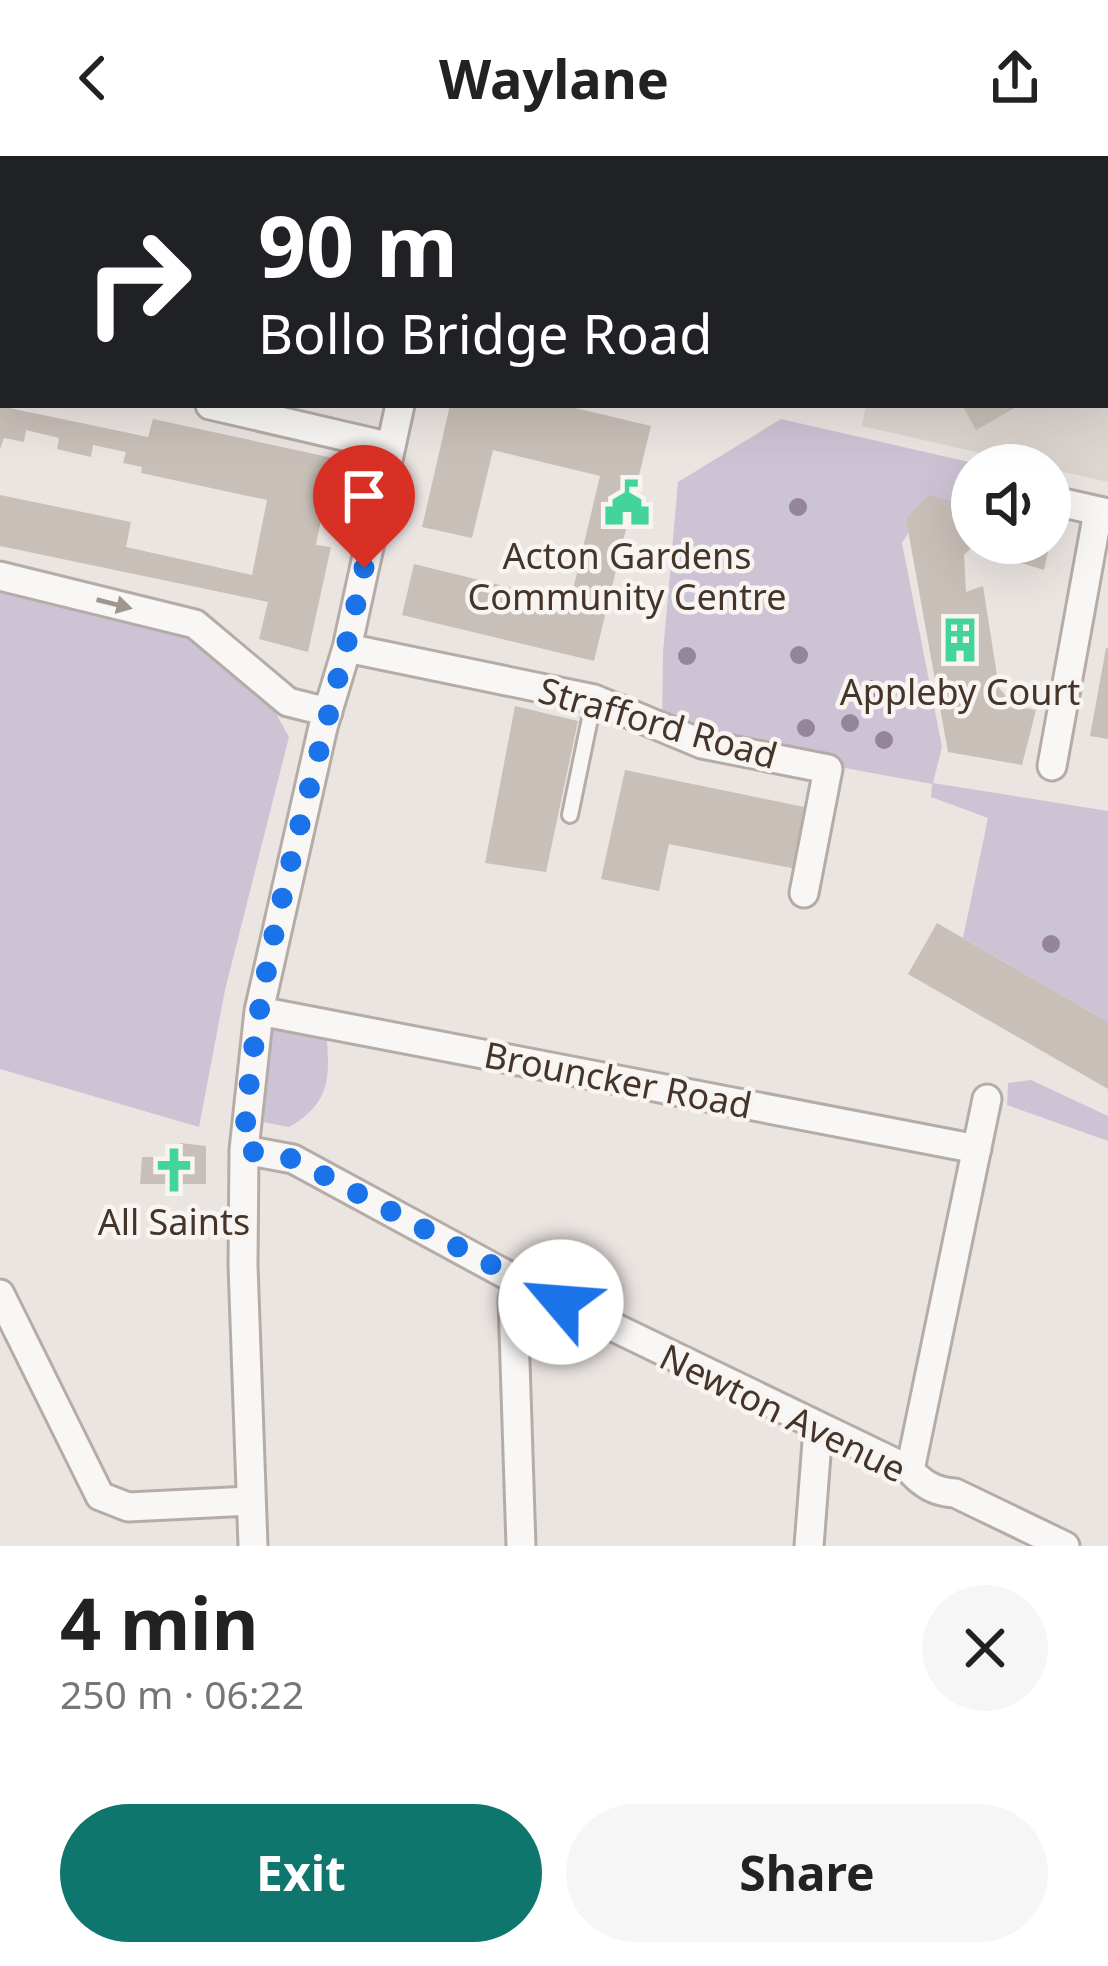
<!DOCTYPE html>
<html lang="en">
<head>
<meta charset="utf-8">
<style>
  :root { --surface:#fff; --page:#f6f6f6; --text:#222; --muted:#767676; --accent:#0f766e }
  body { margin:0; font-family:"Noto Sans",sans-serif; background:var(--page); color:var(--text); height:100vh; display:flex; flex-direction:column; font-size:45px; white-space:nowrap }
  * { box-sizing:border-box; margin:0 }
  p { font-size:39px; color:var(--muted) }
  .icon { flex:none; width:66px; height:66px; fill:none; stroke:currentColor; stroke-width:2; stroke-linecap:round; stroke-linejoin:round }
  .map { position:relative; height:1390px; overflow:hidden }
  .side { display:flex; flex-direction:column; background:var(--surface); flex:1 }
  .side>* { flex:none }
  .banner { position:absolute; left:0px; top:0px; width:1110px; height:252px; box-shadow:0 12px 48px #0002; background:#202124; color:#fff; overflow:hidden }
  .tools { position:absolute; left:951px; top:288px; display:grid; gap:24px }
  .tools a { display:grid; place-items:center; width:120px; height:120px; border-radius:50%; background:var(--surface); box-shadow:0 12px 48px #0002; font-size:60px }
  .pin { position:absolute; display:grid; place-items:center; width:102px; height:102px; color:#fff; margin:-123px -51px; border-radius:50% 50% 50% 0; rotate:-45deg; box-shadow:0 0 12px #0007 }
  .pin .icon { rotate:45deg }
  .me { position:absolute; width:132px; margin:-66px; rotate:297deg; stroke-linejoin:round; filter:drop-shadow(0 0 9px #0008) }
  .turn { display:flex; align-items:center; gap:42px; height:252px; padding:0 60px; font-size:54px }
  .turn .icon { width:156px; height:156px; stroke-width:2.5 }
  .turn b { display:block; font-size:84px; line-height:102px }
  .round { display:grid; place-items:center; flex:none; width:126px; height:126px; border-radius:63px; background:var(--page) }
  .overview { display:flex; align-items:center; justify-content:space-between; height:204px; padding:0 60px }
  h1 { font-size:72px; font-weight:700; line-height:90px }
  .primary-button { display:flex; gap:24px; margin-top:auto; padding:24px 60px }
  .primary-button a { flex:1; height:138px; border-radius:72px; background:var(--accent); color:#fff; font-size:48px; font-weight:700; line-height:138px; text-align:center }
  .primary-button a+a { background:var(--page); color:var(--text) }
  header { display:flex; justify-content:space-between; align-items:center; height:156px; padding:0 60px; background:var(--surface); font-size:54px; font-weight:700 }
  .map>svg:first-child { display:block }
  .built { fill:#ddd5d0 }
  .green { fill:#ccc3d5 }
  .building { fill:#c9bfb9 }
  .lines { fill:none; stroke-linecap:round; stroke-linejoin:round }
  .service-casing { stroke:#b6aca7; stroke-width:20 }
  .minor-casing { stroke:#b6aca7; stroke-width:33 }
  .service { stroke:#f9f7f5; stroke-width:14 }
  .minor { stroke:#f9f7f5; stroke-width:27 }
  .tree { fill:#95859a }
  .oneway { fill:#9e968f }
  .route { stroke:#1a73e8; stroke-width:21; stroke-dasharray:0 37.8 }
  .labels { text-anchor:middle; stroke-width:9; stroke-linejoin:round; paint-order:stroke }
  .poi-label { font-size:36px; fill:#443429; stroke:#f8f4f2 }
  .street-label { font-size:36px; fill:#443429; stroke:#f8f4f2 }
</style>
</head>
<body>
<header><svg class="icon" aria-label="back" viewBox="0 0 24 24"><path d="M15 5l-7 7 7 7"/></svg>Waylane<svg class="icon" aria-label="share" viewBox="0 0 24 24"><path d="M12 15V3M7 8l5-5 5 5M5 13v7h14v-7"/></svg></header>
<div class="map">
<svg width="1108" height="1390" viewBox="0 0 1108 1390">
  <rect width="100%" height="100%" fill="#ebe5e2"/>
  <path class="built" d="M1108,4V326L1050,313V309H1033L862,270L866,249H1107Z"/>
  <path class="green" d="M781,263L982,309H972V356L928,346L902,387L942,591L933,627L1108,655V866L963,782L988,662L931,641L932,628L703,586L662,568L663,496L678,326Z
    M0,434L184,478L274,554L289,581L225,834L199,971L0,913Z
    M271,865L326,874C330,920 332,946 289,971L258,965Z
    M1031,924L1108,960V985L1007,949L1008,927Z"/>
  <path class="building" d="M450,249H563L651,270L594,505L402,459L414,408L570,446L600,320L493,294L472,382L422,371Z
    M962,249H1020L976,274Z
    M0,250L148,281L153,263L333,302L316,389L331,391L308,496L259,483L268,446L0,390V339L131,366L126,391L252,419L267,344L141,317L142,311L123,307L126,296L93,289L91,301L57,293L59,282L26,274L24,286L4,282L0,293Z
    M929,339L972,351V387H1050L1044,414L971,392L964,399L966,436L983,430L999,532L1014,550L1036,554L1022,609L948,596L906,363Z
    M1106,492H1108V583L1090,580Z
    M515,550L578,565L546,716L485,707Z
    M625,614L814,653L801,714L669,688L659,735L601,723Z
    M937,767L1108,866V933L908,818Z
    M180,987L206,990V1028H140L142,1001H179Z"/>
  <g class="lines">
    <g class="service-casing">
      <path id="service" d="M681,0L694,3
        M896,3L897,0
        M570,659L594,543"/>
    </g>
    <g class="minor-casing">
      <path id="minor" d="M131,3L132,0
        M452,3L453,0
        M0,200L3,201
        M210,249L391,291
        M1050,344L1108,357
        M0,420L195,468L288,546L328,556
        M347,492L594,543L702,588L828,613L804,737
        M1052,610L1098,356
        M259,855L977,993
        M244,994L293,1003L518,1125L910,1314C923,1329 936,1336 955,1337L1065,1390
        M518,1125L513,1144L521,1390
        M0,1138L100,1340L128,1351L250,1345
        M910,1314L987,943
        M253,1390L243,1109L244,994L259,855L323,571L347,492L400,249
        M809,1390L818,1273"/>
    </g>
    <use href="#service" class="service"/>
    <use href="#minor" class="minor"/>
  </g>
  <g class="tree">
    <circle cx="798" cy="351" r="9"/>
    <circle cx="799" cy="499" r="9"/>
    <circle cx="687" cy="500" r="9"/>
    <circle cx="872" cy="533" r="9"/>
    <circle cx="850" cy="567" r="9"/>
    <circle cx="806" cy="572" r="9"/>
    <circle cx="884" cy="584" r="9"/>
    <circle cx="1051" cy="788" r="9"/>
  </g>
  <defs><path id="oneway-solid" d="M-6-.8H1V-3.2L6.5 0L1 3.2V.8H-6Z" transform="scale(3)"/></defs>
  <use class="oneway" href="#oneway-solid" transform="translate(114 448) rotate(14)"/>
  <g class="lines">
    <path class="route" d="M364,412C323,604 253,796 244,994L293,1003L561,1146"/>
  </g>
  <defs>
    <g id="civic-bare" transform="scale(3.6)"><path d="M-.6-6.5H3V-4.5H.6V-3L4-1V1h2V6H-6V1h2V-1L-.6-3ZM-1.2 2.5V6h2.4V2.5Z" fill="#43d49c" stroke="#f8f4f2" stroke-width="2.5" paint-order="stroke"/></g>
    <g id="building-bare" transform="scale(3.6)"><path d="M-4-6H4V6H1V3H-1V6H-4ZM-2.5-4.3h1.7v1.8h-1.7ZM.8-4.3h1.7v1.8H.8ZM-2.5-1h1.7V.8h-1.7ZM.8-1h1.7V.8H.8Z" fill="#43d49c" stroke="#f8f4f2" stroke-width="2.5" paint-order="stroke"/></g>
    <g id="church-bare" transform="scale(3.6)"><path d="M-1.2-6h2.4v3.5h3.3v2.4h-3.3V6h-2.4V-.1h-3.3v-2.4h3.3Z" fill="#43d49c" stroke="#f8f4f2" stroke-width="2.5" paint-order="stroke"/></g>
  </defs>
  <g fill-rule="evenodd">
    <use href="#civic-bare" x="627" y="347"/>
    <use href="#building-bare" x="960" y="484"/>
    <use href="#church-bare" x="174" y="1014"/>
  </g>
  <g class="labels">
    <g class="poi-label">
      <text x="627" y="413">Acton Gardens<tspan x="627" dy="41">Community Centre</tspan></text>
      <text x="960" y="549">Appleby Court</text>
      <text x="174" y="1079">All Saints</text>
    </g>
    <g class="street-label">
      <text transform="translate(658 567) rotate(16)" y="13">Strafford Road</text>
      <text transform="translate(618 924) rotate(11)" y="13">Brouncker Road</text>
      <text transform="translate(783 1257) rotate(26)" y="13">Newton Avenue</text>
    </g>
  </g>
</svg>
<div class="tools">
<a><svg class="icon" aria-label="sound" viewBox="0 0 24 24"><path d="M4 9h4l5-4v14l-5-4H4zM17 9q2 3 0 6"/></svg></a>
</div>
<div class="pin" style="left:364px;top:412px;background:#d93025"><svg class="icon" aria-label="arrive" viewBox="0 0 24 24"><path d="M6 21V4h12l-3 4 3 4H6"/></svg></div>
<svg class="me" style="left:561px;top:1146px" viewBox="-20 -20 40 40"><circle r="19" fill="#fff"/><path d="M0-13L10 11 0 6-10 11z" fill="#1a73e8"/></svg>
<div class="banner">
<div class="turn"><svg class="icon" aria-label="right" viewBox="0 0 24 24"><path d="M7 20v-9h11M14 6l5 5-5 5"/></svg><div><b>90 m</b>Bollo Bridge Road</div></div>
</div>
</div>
<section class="side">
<div class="overview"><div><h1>4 min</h1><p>250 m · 06:22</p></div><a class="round"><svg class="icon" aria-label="close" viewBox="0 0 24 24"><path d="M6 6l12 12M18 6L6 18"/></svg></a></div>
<div class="primary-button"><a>Exit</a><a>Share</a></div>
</section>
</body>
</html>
